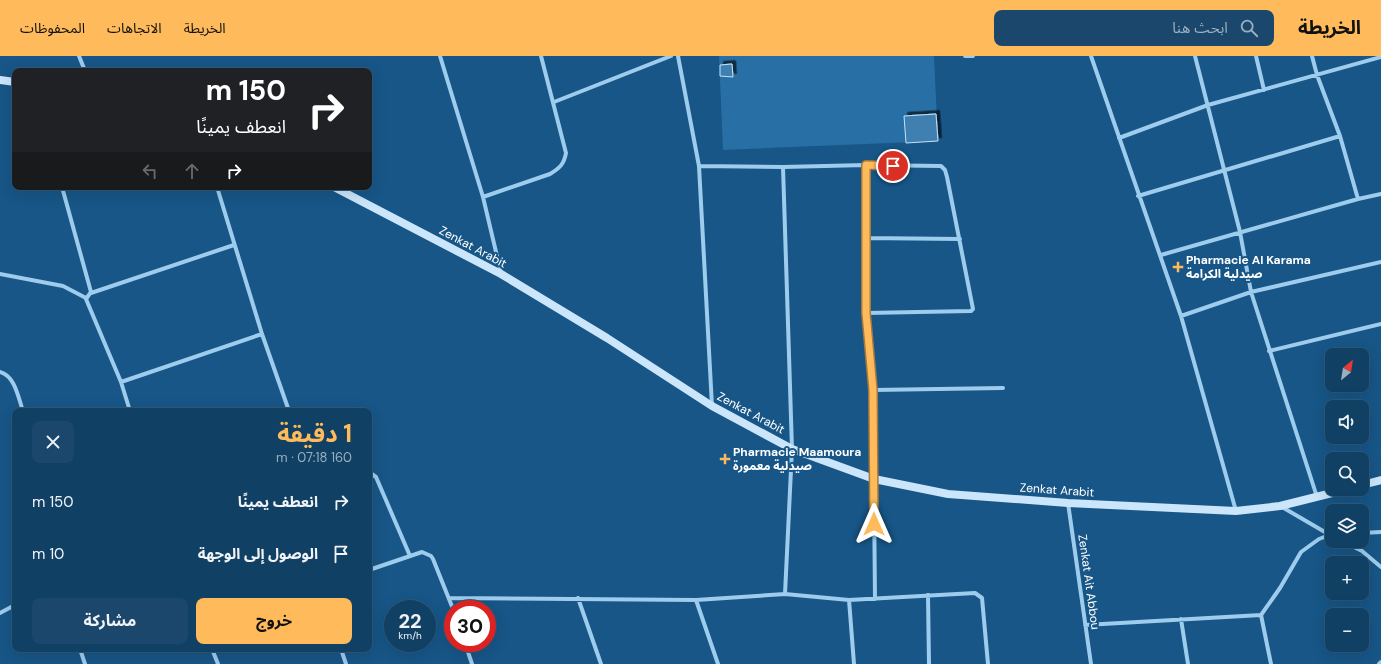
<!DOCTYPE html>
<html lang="ar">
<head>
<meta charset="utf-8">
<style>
  :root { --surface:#114065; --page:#1a476b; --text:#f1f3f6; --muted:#9cafbf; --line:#305979; --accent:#ffbb5b }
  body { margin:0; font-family:"DM Sans","Noto Sans Arabic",sans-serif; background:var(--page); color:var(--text); direction:rtl; height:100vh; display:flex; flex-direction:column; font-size:15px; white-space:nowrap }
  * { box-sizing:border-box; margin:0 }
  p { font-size:13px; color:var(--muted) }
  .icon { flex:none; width:22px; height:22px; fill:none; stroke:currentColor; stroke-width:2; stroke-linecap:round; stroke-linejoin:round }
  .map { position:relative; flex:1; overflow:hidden; direction:ltr }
  .side { position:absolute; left:12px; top:352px; width:360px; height:244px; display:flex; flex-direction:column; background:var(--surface); border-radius:8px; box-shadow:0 4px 16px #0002,0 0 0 1px var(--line); direction:rtl }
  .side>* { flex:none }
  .top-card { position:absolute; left:12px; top:12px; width:360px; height:122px; border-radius:8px; box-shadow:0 4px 16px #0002,0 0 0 1px var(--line); direction:rtl; background:#202124; color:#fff; overflow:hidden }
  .needle { width:26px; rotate:30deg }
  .buttons { position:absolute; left:1325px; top:292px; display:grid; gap:8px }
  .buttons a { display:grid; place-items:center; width:44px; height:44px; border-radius:8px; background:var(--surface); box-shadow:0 4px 16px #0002,0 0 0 1px var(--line); font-size:20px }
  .speed { position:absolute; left:384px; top:544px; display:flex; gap:8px; font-size:20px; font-weight:700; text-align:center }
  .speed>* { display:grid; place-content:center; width:52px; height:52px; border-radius:50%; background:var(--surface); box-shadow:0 4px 16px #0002,0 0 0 1px var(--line); line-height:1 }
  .speed small { font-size:10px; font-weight:400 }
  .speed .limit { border:6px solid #d22; background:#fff; color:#111 }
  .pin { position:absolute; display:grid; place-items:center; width:34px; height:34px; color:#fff; margin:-17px; border:2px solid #fff; border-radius:50%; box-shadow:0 1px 4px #0007 }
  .me { position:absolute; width:44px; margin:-22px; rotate:0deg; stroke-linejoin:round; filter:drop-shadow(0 0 3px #0008) }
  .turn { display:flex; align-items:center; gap:14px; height:84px; padding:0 20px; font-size:18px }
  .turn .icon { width:52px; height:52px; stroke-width:2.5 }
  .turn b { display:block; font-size:28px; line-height:34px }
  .lanes { display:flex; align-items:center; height:38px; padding:0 20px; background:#0003; justify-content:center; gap:20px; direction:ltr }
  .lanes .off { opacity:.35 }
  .round { display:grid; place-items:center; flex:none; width:42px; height:42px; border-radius:8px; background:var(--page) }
  .headline { display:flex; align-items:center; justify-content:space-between; height:68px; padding:0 20px }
  h1 { font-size:24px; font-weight:700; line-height:30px; color:var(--accent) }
  .primary-button { display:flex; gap:8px; margin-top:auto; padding:8px 20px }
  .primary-button a { flex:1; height:46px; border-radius:8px; background:var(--accent); color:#111; font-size:16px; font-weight:700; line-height:46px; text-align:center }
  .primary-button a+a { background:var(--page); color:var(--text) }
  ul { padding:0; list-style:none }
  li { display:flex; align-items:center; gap:12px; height:52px; padding:0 20px }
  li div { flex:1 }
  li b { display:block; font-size:15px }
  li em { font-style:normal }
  header { display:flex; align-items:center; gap:24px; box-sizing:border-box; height:56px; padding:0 20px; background:var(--accent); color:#111 }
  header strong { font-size:19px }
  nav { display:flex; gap:22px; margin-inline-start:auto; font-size:14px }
  .search { width:280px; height:36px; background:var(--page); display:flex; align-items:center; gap:10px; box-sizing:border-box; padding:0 14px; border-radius:8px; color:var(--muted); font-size:15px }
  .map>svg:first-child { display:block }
  .green { fill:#276fa5 }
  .building { fill:#4080b1; stroke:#c4e3fa; filter:url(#shadow) }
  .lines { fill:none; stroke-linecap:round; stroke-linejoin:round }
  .street { stroke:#9ecced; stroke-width:4 }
  .secondary { stroke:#cbe5fa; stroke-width:8 }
  .route-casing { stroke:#a67a3b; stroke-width:10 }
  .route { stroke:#ffbb5b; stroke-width:7 }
  .poi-dot { fill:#ffbb5b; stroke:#175687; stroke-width:1.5 }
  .labels { text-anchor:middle; stroke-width:4; stroke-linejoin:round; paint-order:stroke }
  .street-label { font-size:12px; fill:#fff; stroke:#175687 }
  .poi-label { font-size:12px; font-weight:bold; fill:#fff; stroke:#175687; text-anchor:start }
</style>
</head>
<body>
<header>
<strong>الخريطة</strong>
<div class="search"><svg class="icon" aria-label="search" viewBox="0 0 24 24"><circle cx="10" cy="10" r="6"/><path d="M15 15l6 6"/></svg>ابحث هنا</div>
<nav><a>الخريطة</a><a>الاتجاهات</a><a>المحفوظات</a></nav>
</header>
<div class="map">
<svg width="1381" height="608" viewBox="0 0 1381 608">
  <defs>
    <filter id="shadow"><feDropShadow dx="3.5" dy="-3.5" stdDeviation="0" flood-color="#0009"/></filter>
  </defs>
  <rect width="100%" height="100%" fill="#175687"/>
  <path class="green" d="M719,0H934L938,85L723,94Z"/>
  <path class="building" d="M732,8L733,21L720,20V9Z
    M936,58L938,85L906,87L904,60Z"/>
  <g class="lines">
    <path class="street" d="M79,0L85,15
      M440,0L483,141L501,217
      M678,0L699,110L712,350
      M965,0H973
      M1091,0L1181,260L1236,455
      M1195,0L1240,176L1251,236L1317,441
      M1256,0L1264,34
      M1312,0L1317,19L1340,80L1358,143
      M554,46L671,0
      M1119,82L1208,49L1381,1
      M866,109V257L873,334L875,543
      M699,110L783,111L866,109L941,110L945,114L947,121L973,253L971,255L866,257
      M783,111L792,393L785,538
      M62,131L91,236L86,243L121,326L130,355
      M217,131L262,278L289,355
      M1138,140L1340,80
      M483,141L550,118C560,112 564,108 566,97L541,0
      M865,182L960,183
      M1161,199L1358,143L1381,138
      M0,218L63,230L86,242
      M91,237L234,189
      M1181,260L1251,236L1381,206
      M1269,295L1381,268
      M0,316C15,320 18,341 23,355
      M121,326L262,278
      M873,334L1003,332
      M369,416L376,421L410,500
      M1068,447L1091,608
      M1282,451L1330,479
      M1362,477L1381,476
      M1342,485L1362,495L1381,511
      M369,514L422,496L431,500L433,503L453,553
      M928,539L929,608
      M449,542L696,544L785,538L849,544L975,537L982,542L988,608
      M578,542L601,608
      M696,544L718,608
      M849,544L854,608
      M0,557L15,549
      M1181,563L1188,608
      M1085,569L1261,559
      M465,587L472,608
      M80,593L85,608
      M212,593L218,608
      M341,593L346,608
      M1271,608L1261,559L1280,532L1301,496L1319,483L1332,478
      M1379,608L1381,606"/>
    <path class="secondary" d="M0,24L15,26
      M334,131L501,218L607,282L712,350L792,393L874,423L948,438L1068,447L1236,455L1280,450L1348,433
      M1362,429L1381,424"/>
  </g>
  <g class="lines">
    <g class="route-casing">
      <path id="route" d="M874,468L873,334L866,257V109L893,110"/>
    </g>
    <use href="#route" class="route"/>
  </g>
  <g class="poi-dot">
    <path d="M1176 205h4v4h4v4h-4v4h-4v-4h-4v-4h4z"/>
    <path d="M723 397h4v4h4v4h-4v4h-4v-4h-4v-4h4z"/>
  </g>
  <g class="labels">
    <g class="street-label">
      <text transform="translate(473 191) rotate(28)" y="4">Zenkat Arabit</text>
      <text transform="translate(751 357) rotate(28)" y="4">Zenkat Arabit</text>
      <text transform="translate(1057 434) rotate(4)" y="4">Zenkat Arabit</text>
      <text transform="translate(1089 526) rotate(82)" y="4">Zenkat Ait Abbou</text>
    </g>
    <g class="poi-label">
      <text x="1186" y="208">Pharmacie Al Karama<tspan x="1186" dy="14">صيدلية الكرامة</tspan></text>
      <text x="733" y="400">Pharmacie Maamoura<tspan x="733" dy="14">صيدلية معمورة</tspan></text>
    </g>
  </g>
</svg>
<div class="buttons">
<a><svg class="needle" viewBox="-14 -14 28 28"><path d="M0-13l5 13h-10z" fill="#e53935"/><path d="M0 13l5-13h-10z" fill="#9cafbf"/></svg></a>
<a><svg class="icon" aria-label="sound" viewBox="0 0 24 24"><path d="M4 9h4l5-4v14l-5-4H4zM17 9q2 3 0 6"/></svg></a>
<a><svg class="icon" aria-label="search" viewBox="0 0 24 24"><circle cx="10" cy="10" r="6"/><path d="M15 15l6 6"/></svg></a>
<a><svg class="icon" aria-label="layers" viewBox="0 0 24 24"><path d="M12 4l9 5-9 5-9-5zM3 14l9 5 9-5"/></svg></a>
<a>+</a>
<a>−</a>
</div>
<div class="speed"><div>22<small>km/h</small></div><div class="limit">30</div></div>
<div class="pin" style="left:893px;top:110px;background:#d93025"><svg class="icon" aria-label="arrive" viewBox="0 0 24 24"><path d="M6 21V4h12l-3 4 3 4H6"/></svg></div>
<svg class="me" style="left:874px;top:468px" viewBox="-20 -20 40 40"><path d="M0-17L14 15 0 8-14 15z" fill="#ffbb5b" stroke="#fff" stroke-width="4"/></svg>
<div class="top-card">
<div class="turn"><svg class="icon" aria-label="right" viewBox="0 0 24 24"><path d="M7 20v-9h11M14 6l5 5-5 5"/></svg><div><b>150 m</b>انعطف يمينًا</div></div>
<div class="lanes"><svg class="icon off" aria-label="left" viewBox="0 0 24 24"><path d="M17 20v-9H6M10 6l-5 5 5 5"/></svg><svg class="icon off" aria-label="ahead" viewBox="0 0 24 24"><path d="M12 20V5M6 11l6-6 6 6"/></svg><svg class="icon" aria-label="right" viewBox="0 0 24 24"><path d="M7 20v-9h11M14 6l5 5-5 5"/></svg></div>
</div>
<section class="side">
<div class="headline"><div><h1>1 دقيقة</h1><p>160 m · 07:18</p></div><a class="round"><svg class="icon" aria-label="close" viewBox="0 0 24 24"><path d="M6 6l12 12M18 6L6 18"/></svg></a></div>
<ul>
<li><svg class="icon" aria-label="right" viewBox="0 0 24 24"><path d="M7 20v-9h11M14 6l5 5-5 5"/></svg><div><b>انعطف يمينًا</b></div><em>150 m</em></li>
<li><svg class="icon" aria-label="arrive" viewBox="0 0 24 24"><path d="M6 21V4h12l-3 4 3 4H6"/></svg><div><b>الوصول إلى الوجهة</b></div><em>10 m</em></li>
</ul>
<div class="primary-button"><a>خروج</a><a>مشاركة</a></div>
</section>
</div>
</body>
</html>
